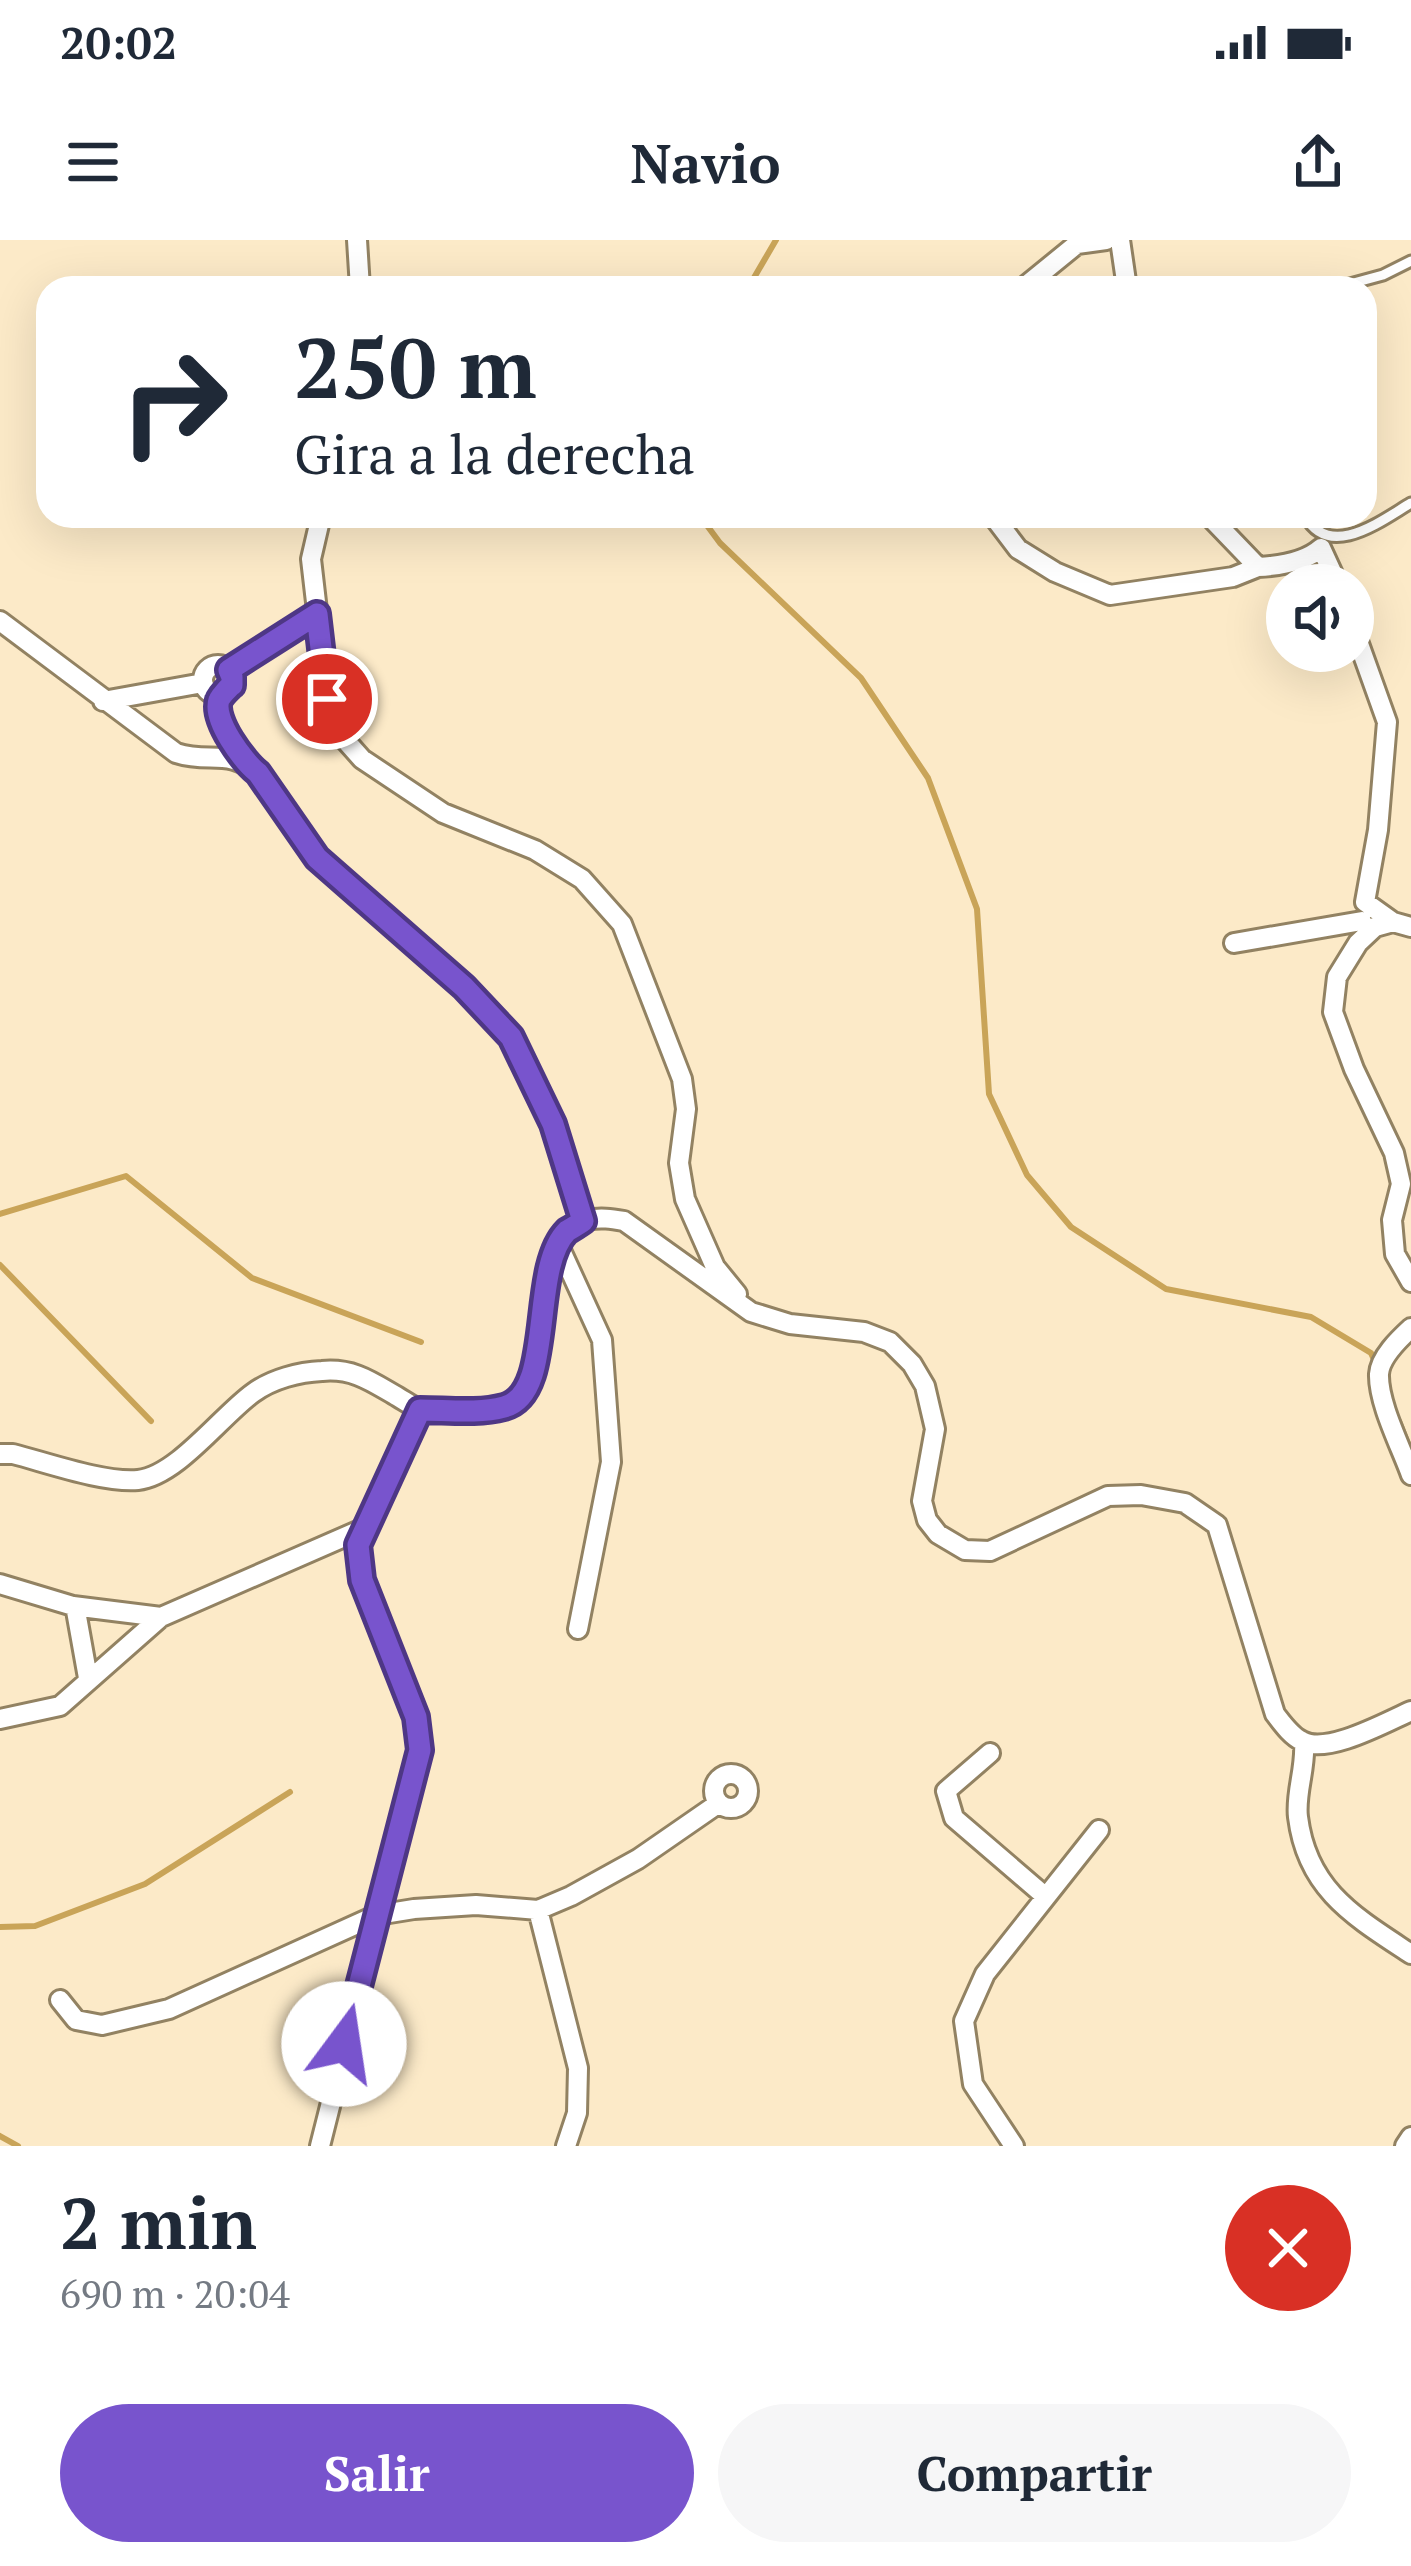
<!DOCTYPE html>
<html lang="es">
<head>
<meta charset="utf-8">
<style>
  :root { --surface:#fff; --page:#f6f6f7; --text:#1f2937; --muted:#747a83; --accent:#7854cd }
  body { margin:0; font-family:"PT Serif",serif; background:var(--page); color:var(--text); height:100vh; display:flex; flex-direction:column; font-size:45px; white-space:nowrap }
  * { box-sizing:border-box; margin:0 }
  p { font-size:39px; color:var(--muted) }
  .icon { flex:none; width:66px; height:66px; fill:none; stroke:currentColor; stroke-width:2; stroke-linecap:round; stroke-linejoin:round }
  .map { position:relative; height:1906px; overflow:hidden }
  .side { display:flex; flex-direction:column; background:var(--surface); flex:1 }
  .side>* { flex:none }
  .top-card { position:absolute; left:36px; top:36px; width:1341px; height:252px; border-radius:36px; box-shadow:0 12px 48px #0002; background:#fff; color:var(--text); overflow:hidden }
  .tools { position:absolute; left:1266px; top:324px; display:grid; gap:24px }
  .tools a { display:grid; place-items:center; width:108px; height:108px; border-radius:50%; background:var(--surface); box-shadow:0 12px 48px #0002; font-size:60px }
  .pin { position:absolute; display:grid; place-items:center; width:102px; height:102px; color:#fff; margin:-51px; border:6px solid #fff; border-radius:50%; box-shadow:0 3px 12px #0007 }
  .me { position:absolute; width:132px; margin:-66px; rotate:14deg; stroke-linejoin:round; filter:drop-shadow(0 0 9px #0008) }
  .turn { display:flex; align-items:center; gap:42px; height:252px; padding:0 60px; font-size:54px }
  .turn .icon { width:156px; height:156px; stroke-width:2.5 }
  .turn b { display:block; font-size:84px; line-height:102px }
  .round { display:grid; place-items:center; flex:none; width:126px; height:126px; border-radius:63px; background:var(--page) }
  .overview { display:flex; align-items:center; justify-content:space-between; height:204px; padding:0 60px }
  h1 { font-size:72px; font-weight:700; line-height:90px }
  .button { display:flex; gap:24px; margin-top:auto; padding:24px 60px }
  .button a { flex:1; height:138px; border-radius:72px; background:var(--accent); color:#fff; font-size:48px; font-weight:700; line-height:138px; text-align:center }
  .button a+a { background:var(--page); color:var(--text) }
  .status { display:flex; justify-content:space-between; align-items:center; height:84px; padding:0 60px; background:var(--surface); direction:ltr }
  .status svg { height:33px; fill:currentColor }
  header { display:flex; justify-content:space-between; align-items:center; height:156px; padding:0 60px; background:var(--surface); font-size:54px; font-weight:700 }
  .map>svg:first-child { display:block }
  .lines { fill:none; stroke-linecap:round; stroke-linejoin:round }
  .stream { stroke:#c9a458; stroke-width:6 }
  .service-casing { stroke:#928262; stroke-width:15 }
  .minor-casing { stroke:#928262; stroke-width:24 }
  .service { stroke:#fff; stroke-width:9 }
  .minor { stroke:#fff; stroke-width:18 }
  .route-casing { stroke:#4e3785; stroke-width:30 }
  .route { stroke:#7854cd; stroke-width:21 }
</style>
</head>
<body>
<div class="status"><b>20:02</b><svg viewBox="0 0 49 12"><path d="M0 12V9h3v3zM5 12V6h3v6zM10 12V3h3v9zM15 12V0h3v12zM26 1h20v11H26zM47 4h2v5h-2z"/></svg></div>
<header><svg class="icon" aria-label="menu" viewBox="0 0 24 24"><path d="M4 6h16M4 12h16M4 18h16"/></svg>Navio<svg class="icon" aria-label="share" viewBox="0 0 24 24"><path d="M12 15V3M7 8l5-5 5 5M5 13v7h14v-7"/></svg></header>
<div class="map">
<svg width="1411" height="1906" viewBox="0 0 1411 1906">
  <rect width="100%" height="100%" fill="#fceac8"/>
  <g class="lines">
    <path class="stream" d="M748,48L776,0
      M700,276L720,303L861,438L928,538L977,669L989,854L1027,935L1071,987L1166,1049L1311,1077L1371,1113L1376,1124
      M0,974L126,936L252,1038L421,1102
      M0,1025L151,1181
      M1399,1181L1411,1211
      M0,1687L35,1686L145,1644L290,1552
      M0,1896L18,1906"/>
    <g class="service-casing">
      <path id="service" d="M1335,48L1383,35L1411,21
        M1305,276C1330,321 1382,280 1411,263"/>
    </g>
    <g class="minor-casing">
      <path id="minor" d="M357,0L360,48
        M1120,0L1127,48
        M1023,48L1077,4L1106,0
        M321,276L311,319L330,483L362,519L443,573L535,610L582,639L622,684L682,839L686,869L679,923L685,959L715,1027L737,1054
        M993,276L1018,309L1055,332L1110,355L1233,337L1258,327
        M1209,276L1258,327C1278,326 1305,322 1321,308L1338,345
        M0,381L176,513C210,524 227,508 258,533L317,618L464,747L511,797L553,884L583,981
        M1353,387L1387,482L1378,590L1365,662L1393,682
        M203 440a15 15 0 1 1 30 0a15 15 0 1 1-30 0Z
        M229,430L317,374
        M220,455C215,480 233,502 246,523
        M103,461L203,443
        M1411,687L1393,682L1375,687L1358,703L1337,737L1333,772L1354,829L1394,913L1401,944L1392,980L1395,1014L1411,1042
        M1234,703L1362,681
        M558,1004L602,1100L611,1222L578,1389
        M1411,1088C1399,1099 1380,1117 1379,1134C1378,1163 1401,1207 1411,1235
        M0,1214H13C48,1223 104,1243 138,1240C177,1236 222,1175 253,1153C272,1139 299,1132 322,1131C354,1128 372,1142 398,1157C405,1161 414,1168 422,1170C440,1174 507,1171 520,1159C533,1145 534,1126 537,1108C542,1069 543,992 588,980C600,977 612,979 624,981L751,1072L790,1084L864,1092L890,1102L912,1124L925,1146L935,1189L922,1261L927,1280L938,1294L965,1310L990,1311L1108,1256L1141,1255L1185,1263L1217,1285L1275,1474C1282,1483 1291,1496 1302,1501C1327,1515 1386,1482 1411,1471
        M0,1344L73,1366L161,1377
        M73,1366L76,1371L88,1438
        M0,1479L60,1466L161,1377L367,1287
        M1304,1503C1306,1528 1295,1554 1298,1577C1307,1650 1355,1677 1411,1714
        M990,1513L946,1551L954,1578L1046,1657
        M714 1551a17 17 0 1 1 34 0a17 17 0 1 1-34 0Z
        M538,1670L578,1828L577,1873L566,1906
        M60,1760L76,1780L102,1785L169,1769L377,1675L414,1669L476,1665L538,1670L571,1656L638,1619L719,1563
        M320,1906L420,1510L416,1477L362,1340L358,1305L420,1170
        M1014,1906L973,1844L964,1781L985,1734L1099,1590
        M1405,1906L1411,1897"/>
    </g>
    <use href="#service" class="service"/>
    <use href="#minor" class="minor"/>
  </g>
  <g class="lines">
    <g class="route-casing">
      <path id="route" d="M327,459L317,374L229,430L232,437V445C230,446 219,458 219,460C212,480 244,522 258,533L317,618L464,747L511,797L553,884L583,981C582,982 569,990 567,991C529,1029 556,1154 504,1167C478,1174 447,1170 420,1170L358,1305L362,1340L416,1477L420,1510L344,1804"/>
    </g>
    <use href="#route" class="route"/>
  </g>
</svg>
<div class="tools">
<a><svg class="icon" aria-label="sound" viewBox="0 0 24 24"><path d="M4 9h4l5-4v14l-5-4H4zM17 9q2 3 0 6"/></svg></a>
</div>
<div class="pin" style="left:327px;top:459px;background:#d93025"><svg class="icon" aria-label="arrive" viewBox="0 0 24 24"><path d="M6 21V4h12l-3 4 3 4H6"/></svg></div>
<svg class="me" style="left:344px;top:1804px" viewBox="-20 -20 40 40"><circle r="19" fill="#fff"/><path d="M0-13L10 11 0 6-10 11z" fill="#7854cd"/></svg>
<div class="top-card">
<div class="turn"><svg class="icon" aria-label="right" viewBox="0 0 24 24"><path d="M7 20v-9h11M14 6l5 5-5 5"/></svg><div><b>250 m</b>Gira a la derecha</div></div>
</div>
</div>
<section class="side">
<div class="overview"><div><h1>2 min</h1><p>690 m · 20:04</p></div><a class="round" style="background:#d93025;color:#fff"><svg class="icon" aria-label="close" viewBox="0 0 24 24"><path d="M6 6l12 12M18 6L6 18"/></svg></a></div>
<div class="button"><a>Salir</a><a>Compartir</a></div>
</section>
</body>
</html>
